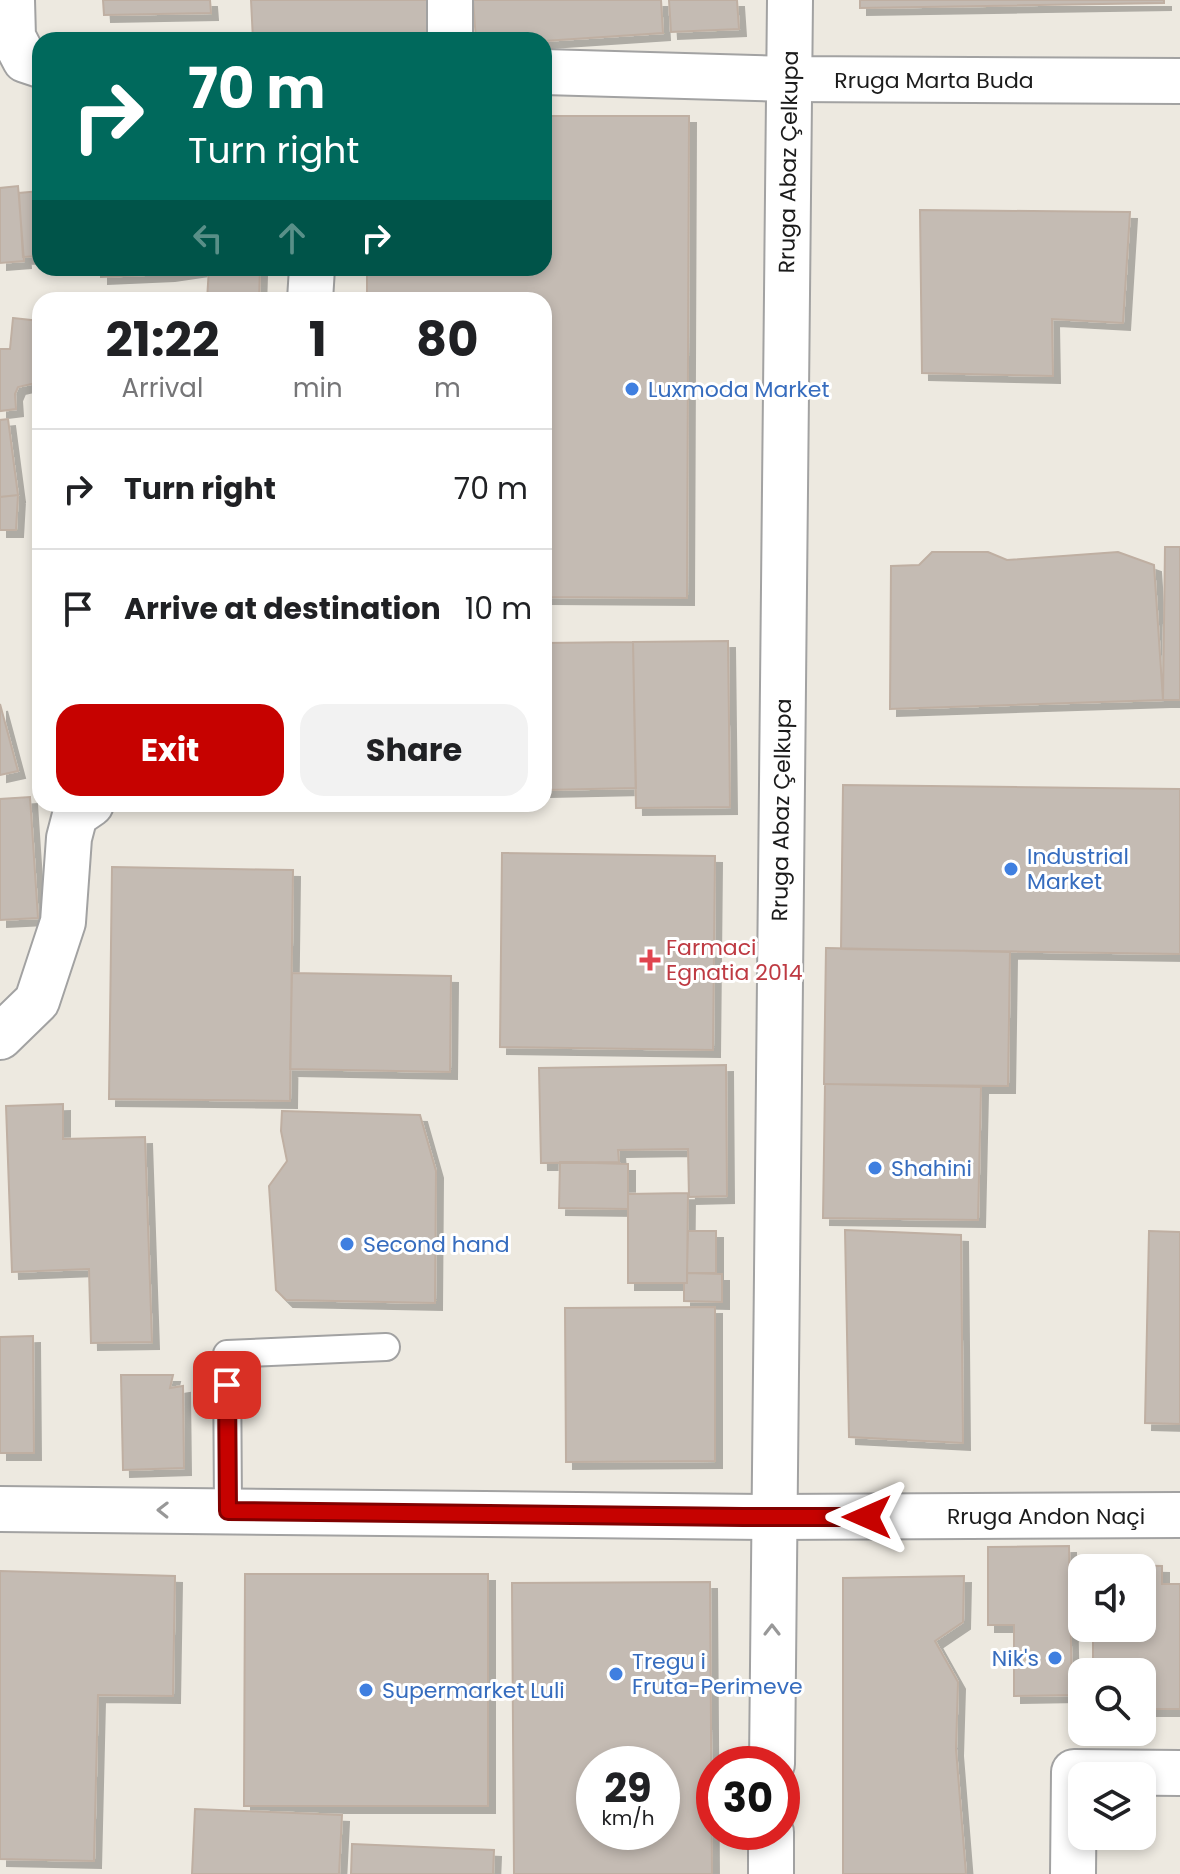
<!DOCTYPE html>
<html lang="en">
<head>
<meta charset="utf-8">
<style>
  :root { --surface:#fff; --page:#f2f2f2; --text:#202124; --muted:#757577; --line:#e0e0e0; --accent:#c60200 }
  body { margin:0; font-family:Poppins,sans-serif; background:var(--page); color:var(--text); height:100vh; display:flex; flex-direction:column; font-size:30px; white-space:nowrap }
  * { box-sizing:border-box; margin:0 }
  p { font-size:26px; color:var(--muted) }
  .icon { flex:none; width:44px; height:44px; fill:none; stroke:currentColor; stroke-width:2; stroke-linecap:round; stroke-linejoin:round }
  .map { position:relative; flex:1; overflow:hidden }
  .drawer { position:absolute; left:32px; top:292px; width:520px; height:520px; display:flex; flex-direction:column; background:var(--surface); border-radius:24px; box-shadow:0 4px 12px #0003 }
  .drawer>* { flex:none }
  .top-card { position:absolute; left:32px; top:32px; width:520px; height:244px; border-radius:24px; box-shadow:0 4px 12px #0003; background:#00695c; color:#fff; overflow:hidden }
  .fabs { position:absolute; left:1068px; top:1554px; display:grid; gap:16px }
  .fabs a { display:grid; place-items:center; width:88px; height:88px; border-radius:16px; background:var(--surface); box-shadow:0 4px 12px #0003; font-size:40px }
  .speed { position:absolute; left:576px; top:1746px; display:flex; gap:16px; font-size:40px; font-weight:700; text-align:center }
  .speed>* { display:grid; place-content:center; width:104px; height:104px; border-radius:50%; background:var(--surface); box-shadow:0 4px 12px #0003; line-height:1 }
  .speed small { font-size:20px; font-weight:400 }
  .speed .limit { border:12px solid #d22; background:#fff; color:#111 }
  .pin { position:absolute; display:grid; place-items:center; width:68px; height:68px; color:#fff; margin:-34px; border-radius:16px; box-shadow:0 4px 12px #0006 }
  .me { position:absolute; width:88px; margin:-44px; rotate:270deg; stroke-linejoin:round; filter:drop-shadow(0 0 6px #0008) }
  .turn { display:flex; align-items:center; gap:28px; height:168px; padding:0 24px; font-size:36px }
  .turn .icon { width:104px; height:104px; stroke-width:2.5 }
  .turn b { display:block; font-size:56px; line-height:68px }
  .lanes { display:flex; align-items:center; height:76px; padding:0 24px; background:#0003; justify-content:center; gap:40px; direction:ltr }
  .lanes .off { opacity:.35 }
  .eta { display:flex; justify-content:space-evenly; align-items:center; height:136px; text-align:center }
  .eta b { font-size:48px; font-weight:700; line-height:56px }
  .action { display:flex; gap:16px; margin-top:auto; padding:16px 24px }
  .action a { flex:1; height:92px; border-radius:24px; background:var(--accent); color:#fff; font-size:32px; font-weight:700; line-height:92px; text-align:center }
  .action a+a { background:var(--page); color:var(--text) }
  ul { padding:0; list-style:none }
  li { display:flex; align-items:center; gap:24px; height:120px; padding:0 24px; border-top:2px solid var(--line) }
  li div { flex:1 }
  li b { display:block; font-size:30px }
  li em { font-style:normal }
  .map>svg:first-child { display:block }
  .building { fill:#c4bbb3; stroke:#bfafa2; stroke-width:2; fill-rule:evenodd; filter:url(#shadow) }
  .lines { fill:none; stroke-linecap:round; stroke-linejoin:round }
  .service-casing { stroke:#a2a2a2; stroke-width:30 }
  .minor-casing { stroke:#a2a2a2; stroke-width:48 }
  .tertiary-casing { stroke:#a2a2a2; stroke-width:48 }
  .service { stroke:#fff; stroke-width:26 }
  .minor { stroke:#fff; stroke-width:44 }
  .tertiary { stroke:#fff; stroke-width:44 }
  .oneway { stroke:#989898 }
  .route-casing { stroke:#810100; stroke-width:20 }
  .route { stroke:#c60200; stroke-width:14 }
  .shop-dot { fill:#3f7fe0; stroke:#fff; stroke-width:3 }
  .health-dot { fill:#e0444e; stroke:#fff; stroke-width:3 }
  .labels { text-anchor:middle; stroke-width:6; stroke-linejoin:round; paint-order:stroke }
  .street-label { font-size:22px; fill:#1b1b1b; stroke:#fff }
  .shop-label { font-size:22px; fill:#366cbe; stroke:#fff; text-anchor:start }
  .health-label { font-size:22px; fill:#be3a42; stroke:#fff; text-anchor:start }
</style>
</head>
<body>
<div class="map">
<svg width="1180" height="1874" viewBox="0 0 1180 1874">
  <defs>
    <filter id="shadow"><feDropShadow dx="7" dy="7" stdDeviation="0" flood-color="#0004"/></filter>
  </defs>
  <rect width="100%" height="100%" fill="#ede9e0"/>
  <path class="building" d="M103,0H210L211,13L104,15Z
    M251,0H432L434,38L396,40H253Z
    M473,0H661L663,33L544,41L476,40Z
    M669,0H737L739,29L671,32Z
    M860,0H1164V3L860,8Z
    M544,116H689L687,598L544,597V300H367V268H544Z
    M18,186L24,261L0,263V188Z
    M40,191V256L23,257L19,193Z
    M920,210L1130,212L1123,323L1052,319L1053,376L922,373Z
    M101,268H209L168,274L101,277Z
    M209,268H260L259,300H207Z
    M13,318L40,321V382L18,387L15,394L16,409L0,411V349H10Z
    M8,419L18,495L0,497V420Z
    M18,495L16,530H0V497Z
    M1165,547H1180V700H1163Z
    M932,552H988L1007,560L1118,552L1154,565L1163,700L890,709L891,566L919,565Z
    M728,641L730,807L636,808L633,642Z
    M633,642L636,788L544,790V643Z
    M0,704L18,771L0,775Z
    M843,785L1180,789V954L841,949Z
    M30,797L38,918L0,920V799Z
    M502,853L715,856L713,1050L500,1047Z
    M112,867L293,870L290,1101L109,1099Z
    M826,948L1010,952L1008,1086L824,1084Z
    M292,973L451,976L450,1072L290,1069Z
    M726,1065L727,1196L689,1197L688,1149L618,1150L619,1162L541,1163L539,1068Z
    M825,1084L981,1087L978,1220L823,1218Z
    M63,1104V1139L145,1137L152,1342L91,1343L89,1269L12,1272L6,1106Z
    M282,1111L420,1115L436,1171L435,1303L286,1300L276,1290L269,1186L287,1161L281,1131Z
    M560,1162L628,1164V1209L559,1208Z
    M688,1193L687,1283H628V1194Z
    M845,1230L961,1235L963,1443L849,1437Z
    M688,1231H716V1273H687Z
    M1149,1231L1180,1232V1424L1145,1423Z
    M687,1273L722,1274V1302L684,1301V1283H687Z
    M715,1307V1461L566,1462L565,1308Z
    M33,1336L34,1453H0V1337Z
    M121,1375H173L170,1388L183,1386L184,1468L123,1470Z
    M1069,1546L1072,1695L1014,1696V1625H988V1547Z
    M1117,1565L1162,1566V1584H1180V1709H1142V1672H1093V1628H1142V1568H1116Z
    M0,1571L175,1576L173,1696L98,1695L94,1861L0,1859Z
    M245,1574H488V1806H244Z
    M964,1576L963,1622L935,1641L958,1682L956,1749L966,1874H843V1578Z
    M710,1582L712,1874H514L512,1583ZM594,1764H662V1832H594Z
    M195,1809L342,1815L339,1874H192Z
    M352,1844L494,1850L493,1874H351Z"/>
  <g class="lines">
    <g class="service-casing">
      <path id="service" d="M228,1511L227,1354L386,1347"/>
    </g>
    <g class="minor-casing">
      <path id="minor" d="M12,0L13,37L25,60L40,65
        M450,40V0
        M544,72L789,79L1180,81
        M310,300L312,268
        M0,1037L37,1001L63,922L69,838L75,815L91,804
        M0,1509L773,1517L1180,1515
        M1073,1874L1074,1772L1180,1773"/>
    </g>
    <g class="tertiary-casing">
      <path id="tertiary" d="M772,1764L790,0
        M771,1874V1832"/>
    </g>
    <use href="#service" class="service"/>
    <use href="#minor" class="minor"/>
    <use href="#tertiary" class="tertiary"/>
  </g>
  <defs><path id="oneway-chevron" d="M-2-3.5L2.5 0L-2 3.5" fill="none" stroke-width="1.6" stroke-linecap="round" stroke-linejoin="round" transform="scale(2)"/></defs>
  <g class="oneway">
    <use href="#oneway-chevron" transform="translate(163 1510) rotate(-179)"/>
    <use href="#oneway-chevron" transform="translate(772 1630) rotate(-90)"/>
  </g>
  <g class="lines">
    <g class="route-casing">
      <path id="route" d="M227,1385L228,1511L743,1517H867"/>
    </g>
    <use href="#route" class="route"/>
  </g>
  <g class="shop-dot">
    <circle cx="632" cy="389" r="8"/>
    <circle cx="1011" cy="869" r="8"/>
    <circle cx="875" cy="1168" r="8"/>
    <circle cx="347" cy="1244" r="8"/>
    <circle cx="1055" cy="1658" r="8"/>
    <circle cx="616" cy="1674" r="8"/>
    <circle cx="366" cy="1690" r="8"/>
  </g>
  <path class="health-dot" d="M646 948h8v8h8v8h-8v8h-8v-8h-8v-8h8z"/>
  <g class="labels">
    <g class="street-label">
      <text x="934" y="88">Rruga Marta Buda</text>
      <text transform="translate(788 162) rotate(-89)" y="8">Rruga Abaz Çelkupa</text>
      <text transform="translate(781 810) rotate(-89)" y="8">Rruga Abaz Çelkupa</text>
      <text x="1046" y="1524">Rruga Andon Naçi</text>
    </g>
    <g class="shop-label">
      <text x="648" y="397">Luxmoda Market</text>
      <text x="1027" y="864">Industrial<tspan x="1027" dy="25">Market</tspan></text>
      <text x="891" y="1176">Shahini</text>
      <text x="363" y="1252">Second hand</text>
      <text x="1039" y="1666" text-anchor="end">Nik's</text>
      <text x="632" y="1669">Tregu i<tspan x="632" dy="25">Fruta-Perimeve</tspan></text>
      <text x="382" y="1698">Supermarket Luli</text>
    </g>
    <g class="health-label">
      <text x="666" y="955">Farmaci<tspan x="666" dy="25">Egnatia 2014</tspan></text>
    </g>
  </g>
</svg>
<div class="fabs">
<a><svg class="icon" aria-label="sound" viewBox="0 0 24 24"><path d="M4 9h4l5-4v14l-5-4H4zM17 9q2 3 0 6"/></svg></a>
<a><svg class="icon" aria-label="search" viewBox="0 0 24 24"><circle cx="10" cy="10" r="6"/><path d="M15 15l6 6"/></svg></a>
<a><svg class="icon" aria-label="layers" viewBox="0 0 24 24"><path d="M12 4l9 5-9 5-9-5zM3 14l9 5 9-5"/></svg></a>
</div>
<div class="speed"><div>29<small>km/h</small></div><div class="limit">30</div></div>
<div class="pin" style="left:227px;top:1385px;background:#d93025"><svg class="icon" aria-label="arrive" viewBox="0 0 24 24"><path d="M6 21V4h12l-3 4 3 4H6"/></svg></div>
<svg class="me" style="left:867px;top:1517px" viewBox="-20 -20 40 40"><path d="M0-17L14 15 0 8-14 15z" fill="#c60200" stroke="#fff" stroke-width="4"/></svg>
<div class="top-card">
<div class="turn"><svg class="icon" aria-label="right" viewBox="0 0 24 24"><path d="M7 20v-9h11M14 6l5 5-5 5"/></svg><div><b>70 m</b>Turn right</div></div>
<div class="lanes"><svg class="icon off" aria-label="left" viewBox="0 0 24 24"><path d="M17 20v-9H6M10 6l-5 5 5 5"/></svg><svg class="icon off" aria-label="ahead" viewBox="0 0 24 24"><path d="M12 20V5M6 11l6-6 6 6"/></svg><svg class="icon" aria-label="right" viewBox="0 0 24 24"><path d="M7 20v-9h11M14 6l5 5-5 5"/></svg></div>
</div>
<section class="drawer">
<div class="eta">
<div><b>21:22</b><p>Arrival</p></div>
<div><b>1</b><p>min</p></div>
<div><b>80</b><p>m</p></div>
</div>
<ul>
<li><svg class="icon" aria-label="right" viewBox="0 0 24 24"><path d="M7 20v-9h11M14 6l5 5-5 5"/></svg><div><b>Turn right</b></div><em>70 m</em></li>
<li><svg class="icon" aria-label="arrive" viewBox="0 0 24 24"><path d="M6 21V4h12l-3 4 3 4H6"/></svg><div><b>Arrive at destination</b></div><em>10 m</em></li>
</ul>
<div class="action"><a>Exit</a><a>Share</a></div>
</section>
</div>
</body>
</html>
